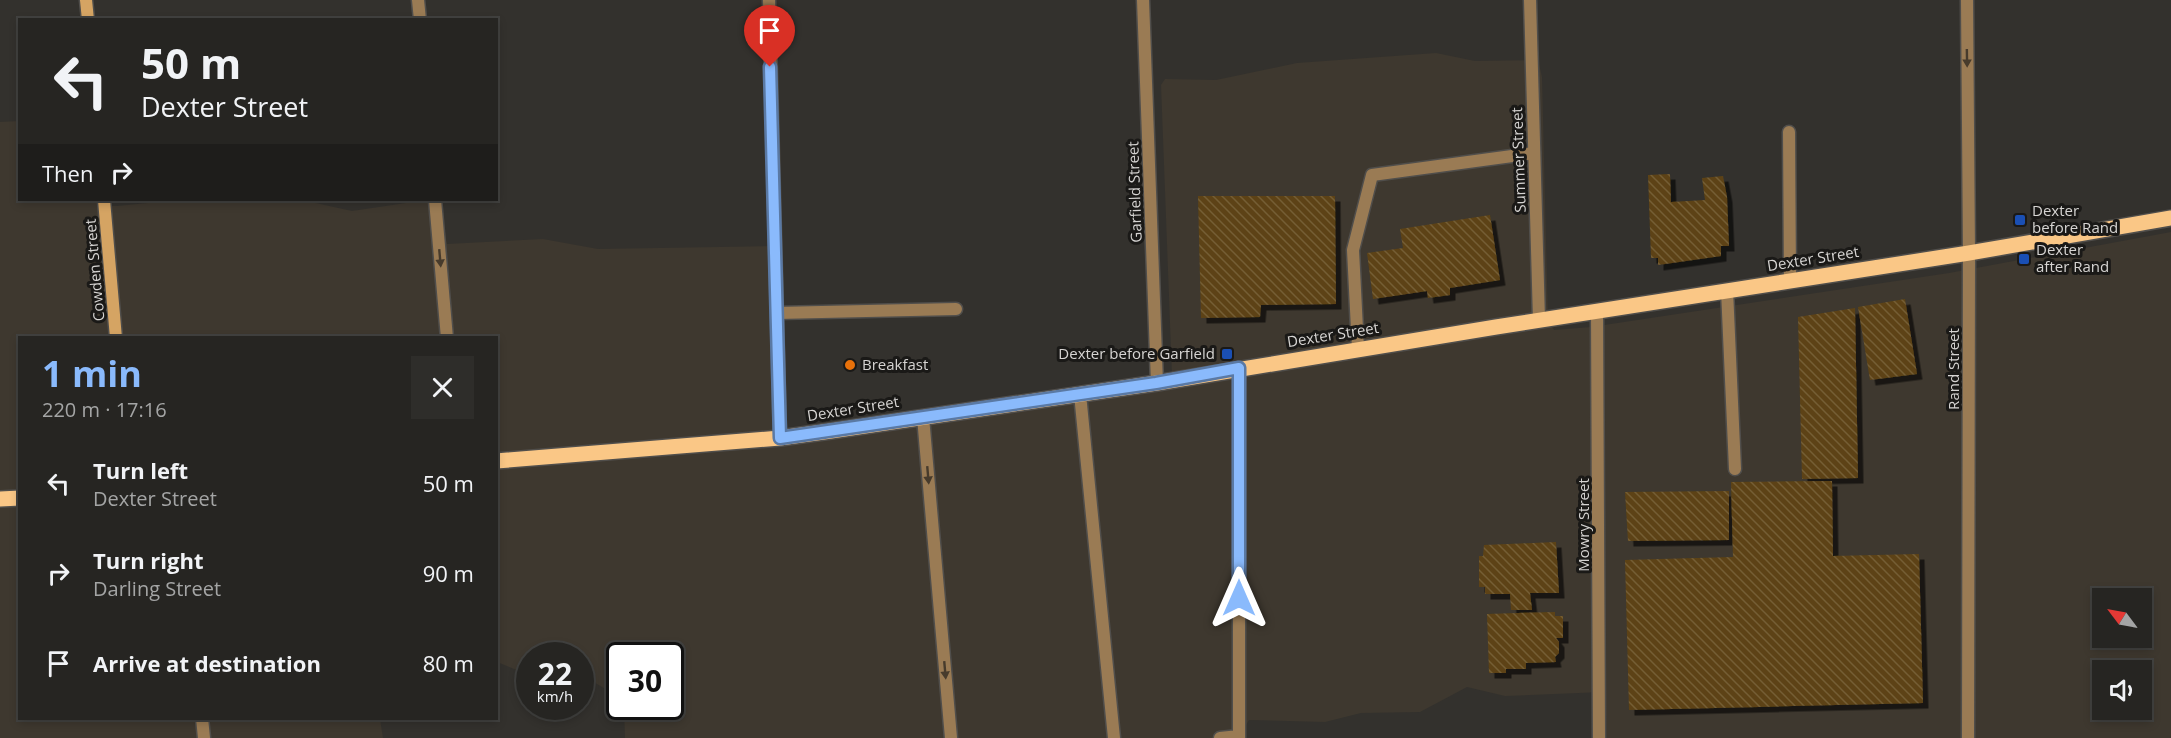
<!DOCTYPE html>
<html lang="en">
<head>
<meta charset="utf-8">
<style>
  :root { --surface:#262522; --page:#2e2d2a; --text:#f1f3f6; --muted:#a4a5a5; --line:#424240; --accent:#8abafc }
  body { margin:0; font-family:"Open Sans",sans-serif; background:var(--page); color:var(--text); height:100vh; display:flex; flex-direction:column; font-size:22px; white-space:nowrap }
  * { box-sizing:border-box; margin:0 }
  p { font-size:20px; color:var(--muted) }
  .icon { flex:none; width:33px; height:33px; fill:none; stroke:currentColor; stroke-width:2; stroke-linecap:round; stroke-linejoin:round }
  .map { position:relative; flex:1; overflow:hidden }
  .panel { position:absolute; left:18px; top:336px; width:480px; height:384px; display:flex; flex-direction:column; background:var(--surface); border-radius:0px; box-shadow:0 3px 9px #0003,0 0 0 2px var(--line) }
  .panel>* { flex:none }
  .guide { position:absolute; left:18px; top:18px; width:480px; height:183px; border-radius:0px; box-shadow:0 3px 9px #0003,0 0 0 2px var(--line); background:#262522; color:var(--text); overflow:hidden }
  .needle { width:39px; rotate:302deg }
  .fabs { position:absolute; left:2092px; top:588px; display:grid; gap:12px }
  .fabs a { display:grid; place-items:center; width:60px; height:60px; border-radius:0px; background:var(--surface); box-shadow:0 3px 9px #0003,0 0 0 2px var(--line); font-size:30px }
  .speed { position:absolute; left:516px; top:642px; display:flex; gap:12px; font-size:30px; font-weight:700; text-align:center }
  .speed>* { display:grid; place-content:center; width:78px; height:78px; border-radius:50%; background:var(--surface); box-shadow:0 3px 9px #0003,0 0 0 2px var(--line); line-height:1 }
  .speed small { font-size:15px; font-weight:400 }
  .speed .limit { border:3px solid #111; border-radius:9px; background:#fff; color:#111 }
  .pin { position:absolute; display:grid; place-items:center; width:51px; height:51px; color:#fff; margin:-62px -26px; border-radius:50% 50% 50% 0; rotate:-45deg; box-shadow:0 0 6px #0007 }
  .pin .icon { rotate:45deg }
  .me { position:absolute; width:66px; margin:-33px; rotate:0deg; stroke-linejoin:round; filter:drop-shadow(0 0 4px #0008) }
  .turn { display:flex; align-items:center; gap:21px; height:126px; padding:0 24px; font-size:27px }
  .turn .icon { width:78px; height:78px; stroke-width:2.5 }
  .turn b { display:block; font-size:42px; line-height:51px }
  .then { display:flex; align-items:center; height:57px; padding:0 24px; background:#0003; gap:12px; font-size:22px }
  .round { display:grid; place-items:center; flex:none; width:63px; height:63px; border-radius:0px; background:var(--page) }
  .head { display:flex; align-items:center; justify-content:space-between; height:102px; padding:0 24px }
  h1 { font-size:36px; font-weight:700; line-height:45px; color:var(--accent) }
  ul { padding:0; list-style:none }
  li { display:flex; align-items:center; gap:18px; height:90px; padding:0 24px }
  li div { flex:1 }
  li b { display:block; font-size:22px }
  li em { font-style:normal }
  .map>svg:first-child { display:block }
  .built { fill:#3e382f; fill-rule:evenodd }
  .building { fill:url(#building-back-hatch); filter:url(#shadow) }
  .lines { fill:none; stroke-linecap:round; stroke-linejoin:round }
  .lane-casing { stroke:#504e4b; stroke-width:15 }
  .street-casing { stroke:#504e4b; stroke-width:15 }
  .secondary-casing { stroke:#504e4b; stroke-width:15 }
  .primary-casing { stroke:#504e4b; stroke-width:18 }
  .lane { stroke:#9a7b54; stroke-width:12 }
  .street { stroke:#9a7b54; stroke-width:12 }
  .secondary { stroke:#d5a463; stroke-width:12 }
  .primary { stroke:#fac786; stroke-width:15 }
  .oneway { fill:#473b2c }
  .route-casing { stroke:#5a79a4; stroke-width:15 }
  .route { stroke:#8abafc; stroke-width:10 }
  .transit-dot { fill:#1a4fb4; stroke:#1a1917; stroke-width:2 }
  .food-dot { fill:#e8710a; stroke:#1a1917; stroke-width:2 }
  .labels { text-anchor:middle; stroke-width:6; stroke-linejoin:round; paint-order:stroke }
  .street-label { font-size:15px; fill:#d6d4d2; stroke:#1a1917 }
  .poi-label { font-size:15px; fill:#d6d4d2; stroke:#1a1917; text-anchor:start }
</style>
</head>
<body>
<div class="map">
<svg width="2171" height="738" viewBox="0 0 2171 738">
  <defs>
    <pattern id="building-back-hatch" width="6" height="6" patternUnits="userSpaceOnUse" patternTransform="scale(1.5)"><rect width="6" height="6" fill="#5d4315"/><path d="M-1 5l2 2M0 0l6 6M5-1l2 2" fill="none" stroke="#745d36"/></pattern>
    <filter id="shadow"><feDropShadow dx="5.5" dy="5.5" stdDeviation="0" flood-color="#0009"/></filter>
  </defs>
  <rect width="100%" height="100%" fill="#33312d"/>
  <path class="built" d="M1436,53L1475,61L1538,60L1542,77L1548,321L1554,330L1591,327L1949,273L2171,232V738H1607L1606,707L1603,692L1505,696L1467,687L1420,712L1361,713L1325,722L1249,720L1239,737L1232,738H625L624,707L670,706V656H620L619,697L592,681L581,680L580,656H530L529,675L497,662L496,338H20V718L380,719L383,738H0V122L19,121L20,200H110V206H117L179,200H302L352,211L426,200H440L447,244L543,239L598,249L778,246L787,429L798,437L1172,376L1161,85L1165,79L1216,80L1297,63ZM2103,598H2142V638H2103ZM2103,670H2142V710H2103Z"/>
  <path class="building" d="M1670,174L1671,202L1705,200L1702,178L1723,176L1727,197L1729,246H1721V256L1658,265V258H1651L1648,175Z
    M1198,196H1335L1336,304L1261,305L1260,317L1201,318Z
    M1490,215L1500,280L1450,288V295L1428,298L1427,291L1373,299L1367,253L1403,248L1400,229Z
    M1905,299L1917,374L1870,380L1858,307Z
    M1855,308L1858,478L1802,479L1798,317Z
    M1832,481L1833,556L1919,554L1923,703L1629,710L1625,560L1733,557L1731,482Z
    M1729,491V540L1628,541L1625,492Z
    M1556,542L1559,593H1530L1532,610H1511L1510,594H1485V587H1479V556H1483L1484,545Z
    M1555,612V616H1563V638H1556L1559,642V653L1555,657L1556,662L1526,663V669H1506V673H1489L1487,614Z"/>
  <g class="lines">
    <g class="lane-casing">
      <path id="lane" d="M1789,132L1790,281
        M1727,290L1735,469
        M777,313L956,309
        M1358,349L1353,250L1372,175L1534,153
        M1080,394L1114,738
        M923,417L951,738"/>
    </g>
    <g class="street-casing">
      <path id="street" d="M418,0L420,20
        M769,0L780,438
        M1143,0L1157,383
        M1530,0L1539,320
        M1967,0L1969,253L1968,738
        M435,200L447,338
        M1597,311L1599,738
        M1239,368V738
        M202,718L204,738
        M1220,738L1239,736"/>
    </g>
    <g class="secondary-casing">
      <path id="secondary" d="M86,0L88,20
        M104,200L116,338"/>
    </g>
    <g class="primary-casing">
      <path id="primary" d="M496,461L780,438L831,431L1157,383L1496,327L1969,253L2171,218
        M0,499L20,498"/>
    </g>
    <use href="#lane" class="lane"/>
    <use href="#street" class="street"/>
    <use href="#secondary" class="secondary"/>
    <use href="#primary" class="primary"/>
  </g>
  <defs><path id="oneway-solid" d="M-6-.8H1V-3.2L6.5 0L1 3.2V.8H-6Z" transform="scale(1.5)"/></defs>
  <g class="oneway">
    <use href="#oneway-solid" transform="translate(1967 58) rotate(89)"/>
    <use href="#oneway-solid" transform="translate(440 258) rotate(85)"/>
    <use href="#oneway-solid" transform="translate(928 475) rotate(85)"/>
    <use href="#oneway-solid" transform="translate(945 670) rotate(85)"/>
  </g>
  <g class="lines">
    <g class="route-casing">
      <path id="route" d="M770,67L780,438L1156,383L1239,368V598"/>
    </g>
    <use href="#route" class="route"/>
  </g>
  <g class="transit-dot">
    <rect x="2014" y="214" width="12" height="12" rx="3"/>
    <rect x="2018" y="253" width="12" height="12" rx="3"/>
    <rect x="1221" y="348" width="12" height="12" rx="3"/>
  </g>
  <circle class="food-dot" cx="850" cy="365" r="6"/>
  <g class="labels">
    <g class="street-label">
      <text transform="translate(1519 160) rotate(-92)" y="5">Summer Street</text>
      <text transform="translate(1135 192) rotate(-92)" y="5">Garfield Street</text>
      <text transform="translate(1813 259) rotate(-9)" y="5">Dexter Street</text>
      <text transform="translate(95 270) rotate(-95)" y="5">Cowden Street</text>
      <text transform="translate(1333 335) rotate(-9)" y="5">Dexter Street</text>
      <text transform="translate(1954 369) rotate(-90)" y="5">Rand Street</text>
      <text transform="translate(853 409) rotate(-9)" y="5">Dexter Street</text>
      <text transform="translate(1584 525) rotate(-90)" y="5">Mowry Street</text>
    </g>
    <g class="poi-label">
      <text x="2032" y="216">Dexter<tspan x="2032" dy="17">before Rand</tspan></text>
      <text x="2036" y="255">Dexter<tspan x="2036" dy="17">after Rand</tspan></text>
      <text x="1215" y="359" text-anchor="end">Dexter before Garfield</text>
      <text x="862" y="370">Breakfast</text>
    </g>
  </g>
</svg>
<div class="fabs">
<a><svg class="needle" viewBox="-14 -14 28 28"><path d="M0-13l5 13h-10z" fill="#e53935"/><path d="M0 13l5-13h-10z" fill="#a4a5a5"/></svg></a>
<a><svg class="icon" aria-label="sound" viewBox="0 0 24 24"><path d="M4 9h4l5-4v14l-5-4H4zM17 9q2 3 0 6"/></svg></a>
</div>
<div class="speed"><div>22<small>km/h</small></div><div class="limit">30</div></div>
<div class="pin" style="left:770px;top:67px;background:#d93025"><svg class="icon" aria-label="arrive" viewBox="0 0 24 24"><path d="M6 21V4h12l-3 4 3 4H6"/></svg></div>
<svg class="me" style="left:1239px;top:598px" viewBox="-20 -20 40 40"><path d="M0-17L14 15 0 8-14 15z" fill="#8abafc" stroke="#fff" stroke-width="4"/></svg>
<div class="guide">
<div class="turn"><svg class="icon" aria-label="left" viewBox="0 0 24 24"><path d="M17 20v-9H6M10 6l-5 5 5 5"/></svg><div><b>50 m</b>Dexter Street</div></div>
<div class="then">Then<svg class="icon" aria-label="right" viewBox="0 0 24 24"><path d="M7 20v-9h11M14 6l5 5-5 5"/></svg></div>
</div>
<section class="panel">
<div class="head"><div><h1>1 min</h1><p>220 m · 17:16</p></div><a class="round"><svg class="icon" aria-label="close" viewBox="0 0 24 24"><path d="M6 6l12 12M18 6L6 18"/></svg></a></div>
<ul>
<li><svg class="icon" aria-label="left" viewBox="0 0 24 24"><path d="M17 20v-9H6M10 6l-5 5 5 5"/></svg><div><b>Turn left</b><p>Dexter Street</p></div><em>50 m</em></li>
<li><svg class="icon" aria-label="right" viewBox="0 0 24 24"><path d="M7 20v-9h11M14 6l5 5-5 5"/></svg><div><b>Turn right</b><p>Darling Street</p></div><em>90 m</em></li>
<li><svg class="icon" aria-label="arrive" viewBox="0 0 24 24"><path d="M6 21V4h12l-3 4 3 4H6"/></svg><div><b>Arrive at destination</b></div><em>80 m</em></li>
</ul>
</section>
</div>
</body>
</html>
